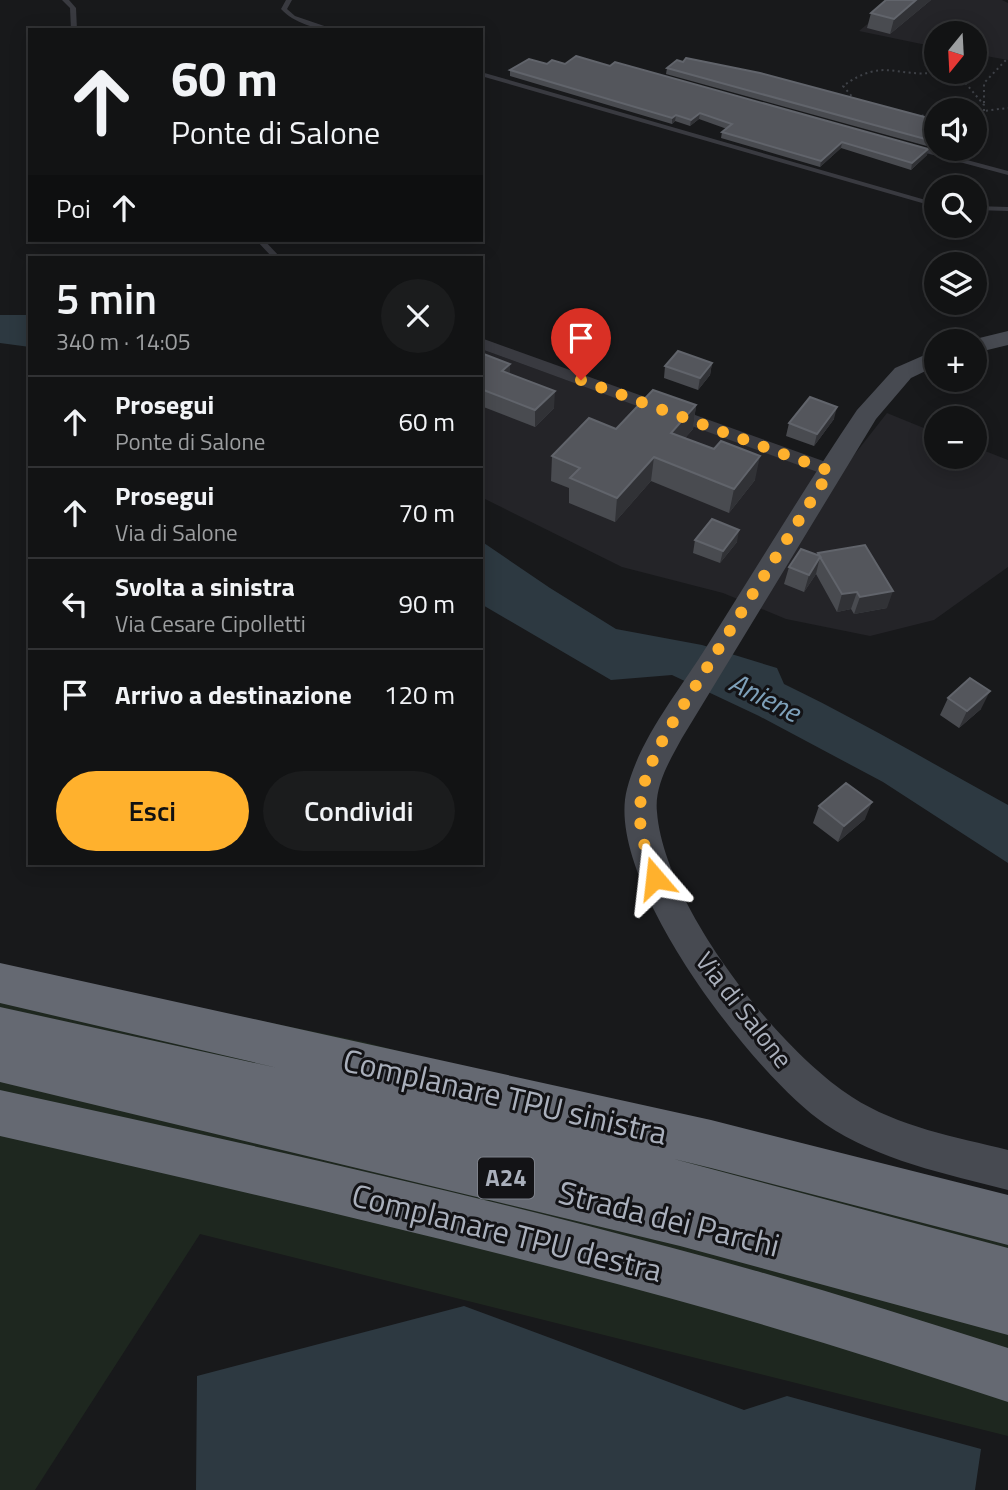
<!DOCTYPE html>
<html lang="it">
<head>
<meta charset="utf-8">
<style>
  :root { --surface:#121314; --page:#1b1c1d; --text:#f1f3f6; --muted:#9c9ea0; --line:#313234; --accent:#ffb12d }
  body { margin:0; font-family:"Titillium Web",sans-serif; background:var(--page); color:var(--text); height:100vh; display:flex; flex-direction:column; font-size:26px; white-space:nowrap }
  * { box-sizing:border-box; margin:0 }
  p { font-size:23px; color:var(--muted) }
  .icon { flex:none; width:38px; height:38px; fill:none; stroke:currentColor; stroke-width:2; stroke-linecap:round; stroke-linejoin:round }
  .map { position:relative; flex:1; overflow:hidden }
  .sheet { position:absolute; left:28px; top:256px; width:455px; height:609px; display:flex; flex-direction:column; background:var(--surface); border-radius:0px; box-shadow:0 4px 18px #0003,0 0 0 2px var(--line) }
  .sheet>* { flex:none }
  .top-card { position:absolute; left:28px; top:28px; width:455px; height:214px; border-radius:0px; box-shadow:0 4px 18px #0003,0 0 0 2px var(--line); background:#121314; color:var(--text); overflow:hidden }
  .needle { width:46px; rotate:198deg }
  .controls { position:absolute; left:924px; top:21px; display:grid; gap:14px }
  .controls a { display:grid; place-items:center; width:63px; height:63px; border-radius:50%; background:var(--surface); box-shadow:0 4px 18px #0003,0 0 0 2px var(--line); font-size:35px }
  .pin { position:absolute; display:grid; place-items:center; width:60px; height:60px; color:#fff; margin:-72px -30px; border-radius:50% 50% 50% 0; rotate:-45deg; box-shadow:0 0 7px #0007 }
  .pin .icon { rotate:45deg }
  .me { position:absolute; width:77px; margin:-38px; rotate:343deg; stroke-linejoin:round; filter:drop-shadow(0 0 5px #0008) }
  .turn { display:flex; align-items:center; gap:24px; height:147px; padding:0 28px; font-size:32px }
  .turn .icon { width:91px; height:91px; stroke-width:2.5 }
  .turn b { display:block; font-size:49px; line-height:60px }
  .then { display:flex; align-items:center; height:66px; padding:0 28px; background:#0003; gap:14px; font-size:26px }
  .round { display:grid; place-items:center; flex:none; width:74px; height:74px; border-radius:37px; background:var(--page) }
  .overview { display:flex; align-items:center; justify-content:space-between; height:119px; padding:0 28px }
  h1 { font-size:42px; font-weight:600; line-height:52px }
  .button { display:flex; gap:14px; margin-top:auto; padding:14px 28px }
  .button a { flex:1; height:80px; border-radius:42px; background:var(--accent); color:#111; font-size:28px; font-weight:600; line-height:80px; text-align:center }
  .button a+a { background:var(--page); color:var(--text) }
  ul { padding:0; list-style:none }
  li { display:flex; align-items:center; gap:21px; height:91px; padding:0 28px; border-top:2px solid var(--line) }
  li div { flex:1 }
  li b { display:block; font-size:26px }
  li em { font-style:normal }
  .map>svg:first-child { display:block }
  .built { fill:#242428 }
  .green { fill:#1e271f }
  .water { fill:#2d3941 }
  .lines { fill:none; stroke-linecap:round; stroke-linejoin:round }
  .path { stroke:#3f4248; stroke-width:2; stroke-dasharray:2 3.5; stroke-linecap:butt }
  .lane { fill:#393a40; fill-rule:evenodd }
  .street { fill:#393a40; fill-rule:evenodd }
  .secondary { fill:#474a51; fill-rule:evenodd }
  .highway { fill:#656972; fill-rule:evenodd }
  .wall { fill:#494b50 }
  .shaded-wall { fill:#313236 }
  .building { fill:#54565c; stroke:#61646b; stroke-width:2 }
  .route { stroke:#ffb12d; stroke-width:12; stroke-dasharray:0 21.6 }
  .labels { text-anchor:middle; stroke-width:6; stroke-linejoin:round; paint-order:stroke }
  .shield { fill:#131316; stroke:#7d818a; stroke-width:2 }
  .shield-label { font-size:24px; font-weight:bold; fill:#aab0bc }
  .street-label { font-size:26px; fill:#aab0bc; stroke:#131316 }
  .water-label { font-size:28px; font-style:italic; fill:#7ea0b9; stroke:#131316 }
  .near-street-label { font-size:32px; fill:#aab0bc; stroke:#131316 }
</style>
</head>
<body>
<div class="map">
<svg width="1008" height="1490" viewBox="0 0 1008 1490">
  <rect width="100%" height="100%" fill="#18191b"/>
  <path class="built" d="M896,0H1002L1008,3V60L975,54V33H936V47L859,31Z
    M481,349L836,478L887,413L936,433V457H975V447L1008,460V567L934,620L870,636L786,619L723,593L622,567L481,497Z"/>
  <path class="green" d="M0,967L364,1042L1008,1209V1436L200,1234L35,1490H0Z"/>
  <path class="water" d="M0,315H30V347L0,343Z
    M481,541L550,588L616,629L702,645L777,668L784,684C861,721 933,764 1008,805V863L883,782L759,716L672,675L611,680L481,604Z
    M464,1306L744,1410L787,1396L981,1449L975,1490H196L197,1376Z"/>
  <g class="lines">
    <path class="path" d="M948,72L957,73L984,105V111
      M855,100L843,86C885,56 897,79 938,72
      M984,103V83L1006,60
      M975,112L1008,108
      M916,116L932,115"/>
    <path class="lane" d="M62,0H69L76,8L77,30H71L70,8Z
      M286,0H292L287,9L295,16L336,30C317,30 294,23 281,9Z
      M481,72L936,203V207L481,76Z
      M911,145L1008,171V175L911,149Z
      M975,206L1008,207V211L975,210Z
      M256,240H264L280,257H272Z"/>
    <path class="street" d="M481,338L837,466L839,470L837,474H823L481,349Z"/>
    <path class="secondary" d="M1008,331V345L975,353V341H967Z
      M936,350V366L911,378L876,419L682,738C670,760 654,786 657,812C664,904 776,1048 852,1097C898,1127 956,1137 1008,1150V1190C946,1174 878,1160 825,1124C753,1075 603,879 627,789C640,738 679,691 707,646C757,567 805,487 857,410L895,368Z"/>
    <path class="highway" d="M0,963L711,1120L1008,1195V1245L711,1168L674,1159L1008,1248V1335L680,1246L0,1082V1007L278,1068L0,1003Z
      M0,1090C224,1139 448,1188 669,1247C783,1277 895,1312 1008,1348V1402C896,1365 783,1329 669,1298C448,1238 223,1187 0,1136Z"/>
  </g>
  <path class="wall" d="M886,0H931L890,34L867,28L871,13Z
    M547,64L610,66L928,149L927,155L911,170L841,148L820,167L721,138L722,132L727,129L699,119L690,126L675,121L672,124L510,76V70Z
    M667,68L936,120V146L934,148L666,74Z
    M481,353L510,364V374L554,408L535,427L481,406Z
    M712,363L710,375L698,390L664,378L665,366Z
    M696,405L693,429L685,438L755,480L729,513L651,481L615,522L569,503V488L551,481L552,456L616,429Z
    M834,419L814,446L786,436L789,423Z
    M695,540L737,542L720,563L693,553Z
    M818,553L887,608L854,614L851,609L837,612L816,574L804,592L784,584L789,567L818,555Z
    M948,698L981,709L959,728L940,715Z
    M819,806L865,819L838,842L813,823Z"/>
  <path class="shaded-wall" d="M916,0H931L890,34L894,19Z
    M700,113L699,119L690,126L691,120Z
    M676,115L675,121L672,124V118Z
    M842,142L841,148L820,167L821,161Z
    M928,149L927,155L911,170L912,163Z
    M712,363L710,375L698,390L700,378Z
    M510,364V381L502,371Z
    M555,391L554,408L535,427V410Z
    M696,405L693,429L668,457L671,433Z
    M837,407L834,419L814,446L817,434Z
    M760,456L755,480L729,513L734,489Z
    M654,457L651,481L615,522L617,498Z
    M739,530L737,542L720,563L723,551Z
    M820,557L816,574L804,592L809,575Z
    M893,591L887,608L854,614L860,597Z
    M857,592L851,609L837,612L842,594Z
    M990,691L981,709L959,728L967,711Z
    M872,802L865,819L838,842L844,826Z"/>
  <path class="building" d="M886,0H916L894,19L871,13Z
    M576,56L610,66L615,62L928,149L912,163L842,142L821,161L722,132L732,124L700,113L691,120L676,115L672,118L510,70L529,59L547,64L552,60L565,64Z
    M686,58L760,73L936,120V142L667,68L677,60L683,62Z
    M678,351L712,363L700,378L665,366Z
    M481,353L510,364L502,371L555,391L535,410L481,389Z
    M653,390L696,405L671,433L714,449L721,441L760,456L734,489L654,457L617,498L570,478L580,468L552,456L589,418L616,429Z
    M810,397L837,407L817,434L789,423Z
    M712,519L739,530L723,551L695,540Z
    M865,545L893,591L860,597L857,592L842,594L820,557L809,575L789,567L801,549L820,556L818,553Z
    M970,678L990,691L967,711L948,698Z
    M846,783L872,802L844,826L819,806Z"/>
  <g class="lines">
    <path class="route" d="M581,380L830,471C789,536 748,601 708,666C684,706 640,764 640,811C639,834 648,857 655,878"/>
  </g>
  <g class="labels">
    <rect class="shield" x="478" y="1157.5" width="56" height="41" rx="5"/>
    <g class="shield-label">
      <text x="506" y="1186">A24</text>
    </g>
    <g class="street-label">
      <text transform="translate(744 1010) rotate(52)" y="9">Via di Salone</text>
    </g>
    <g class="water-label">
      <text transform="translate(765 697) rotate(27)" y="10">Aniene</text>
    </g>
    <g class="near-street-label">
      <text transform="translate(505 1097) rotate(13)" y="11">Complanare TPU sinistra</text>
      <text transform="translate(669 1219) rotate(14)" y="11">Strada dei Parchi</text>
      <text transform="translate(507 1233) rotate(14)" y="11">Complanare TPU destra</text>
    </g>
  </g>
</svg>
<div class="controls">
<a><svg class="needle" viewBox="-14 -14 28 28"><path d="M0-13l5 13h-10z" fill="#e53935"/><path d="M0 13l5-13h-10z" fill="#9c9ea0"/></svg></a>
<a><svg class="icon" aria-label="sound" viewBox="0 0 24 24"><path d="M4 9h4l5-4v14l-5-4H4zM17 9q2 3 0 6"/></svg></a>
<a><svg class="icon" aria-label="search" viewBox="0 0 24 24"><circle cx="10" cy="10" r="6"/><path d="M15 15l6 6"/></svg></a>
<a><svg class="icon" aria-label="layers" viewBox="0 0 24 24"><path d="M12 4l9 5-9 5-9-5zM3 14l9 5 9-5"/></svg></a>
<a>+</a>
<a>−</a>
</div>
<div class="pin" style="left:581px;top:380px;background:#d93025"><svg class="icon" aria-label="arrive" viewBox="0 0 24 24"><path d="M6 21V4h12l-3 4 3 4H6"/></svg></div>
<svg class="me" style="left:655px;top:878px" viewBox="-20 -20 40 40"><path d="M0-17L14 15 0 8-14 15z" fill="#ffb12d" stroke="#fff" stroke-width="4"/></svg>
<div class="top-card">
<div class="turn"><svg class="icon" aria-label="ahead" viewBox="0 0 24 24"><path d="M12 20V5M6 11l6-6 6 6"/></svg><div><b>60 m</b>Ponte di Salone</div></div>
<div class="then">Poi<svg class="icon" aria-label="ahead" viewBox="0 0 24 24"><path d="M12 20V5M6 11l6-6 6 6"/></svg></div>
</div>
<section class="sheet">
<div class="overview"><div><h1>5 min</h1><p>340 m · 14:05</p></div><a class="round"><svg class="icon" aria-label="close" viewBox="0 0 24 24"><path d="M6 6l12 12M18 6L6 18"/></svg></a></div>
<ul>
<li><svg class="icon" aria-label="ahead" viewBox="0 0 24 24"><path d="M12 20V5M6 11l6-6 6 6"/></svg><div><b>Prosegui</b><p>Ponte di Salone</p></div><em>60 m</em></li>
<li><svg class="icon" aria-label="ahead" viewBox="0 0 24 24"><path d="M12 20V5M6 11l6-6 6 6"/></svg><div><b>Prosegui</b><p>Via di Salone</p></div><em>70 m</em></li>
<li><svg class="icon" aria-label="left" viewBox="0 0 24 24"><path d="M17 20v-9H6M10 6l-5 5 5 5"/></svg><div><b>Svolta a sinistra</b><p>Via Cesare Cipolletti</p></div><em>90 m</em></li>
<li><svg class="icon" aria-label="arrive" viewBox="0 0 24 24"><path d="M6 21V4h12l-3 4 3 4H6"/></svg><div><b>Arrivo a destinazione</b></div><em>120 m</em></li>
</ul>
<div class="button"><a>Esci</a><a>Condividi</a></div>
</section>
</div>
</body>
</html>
